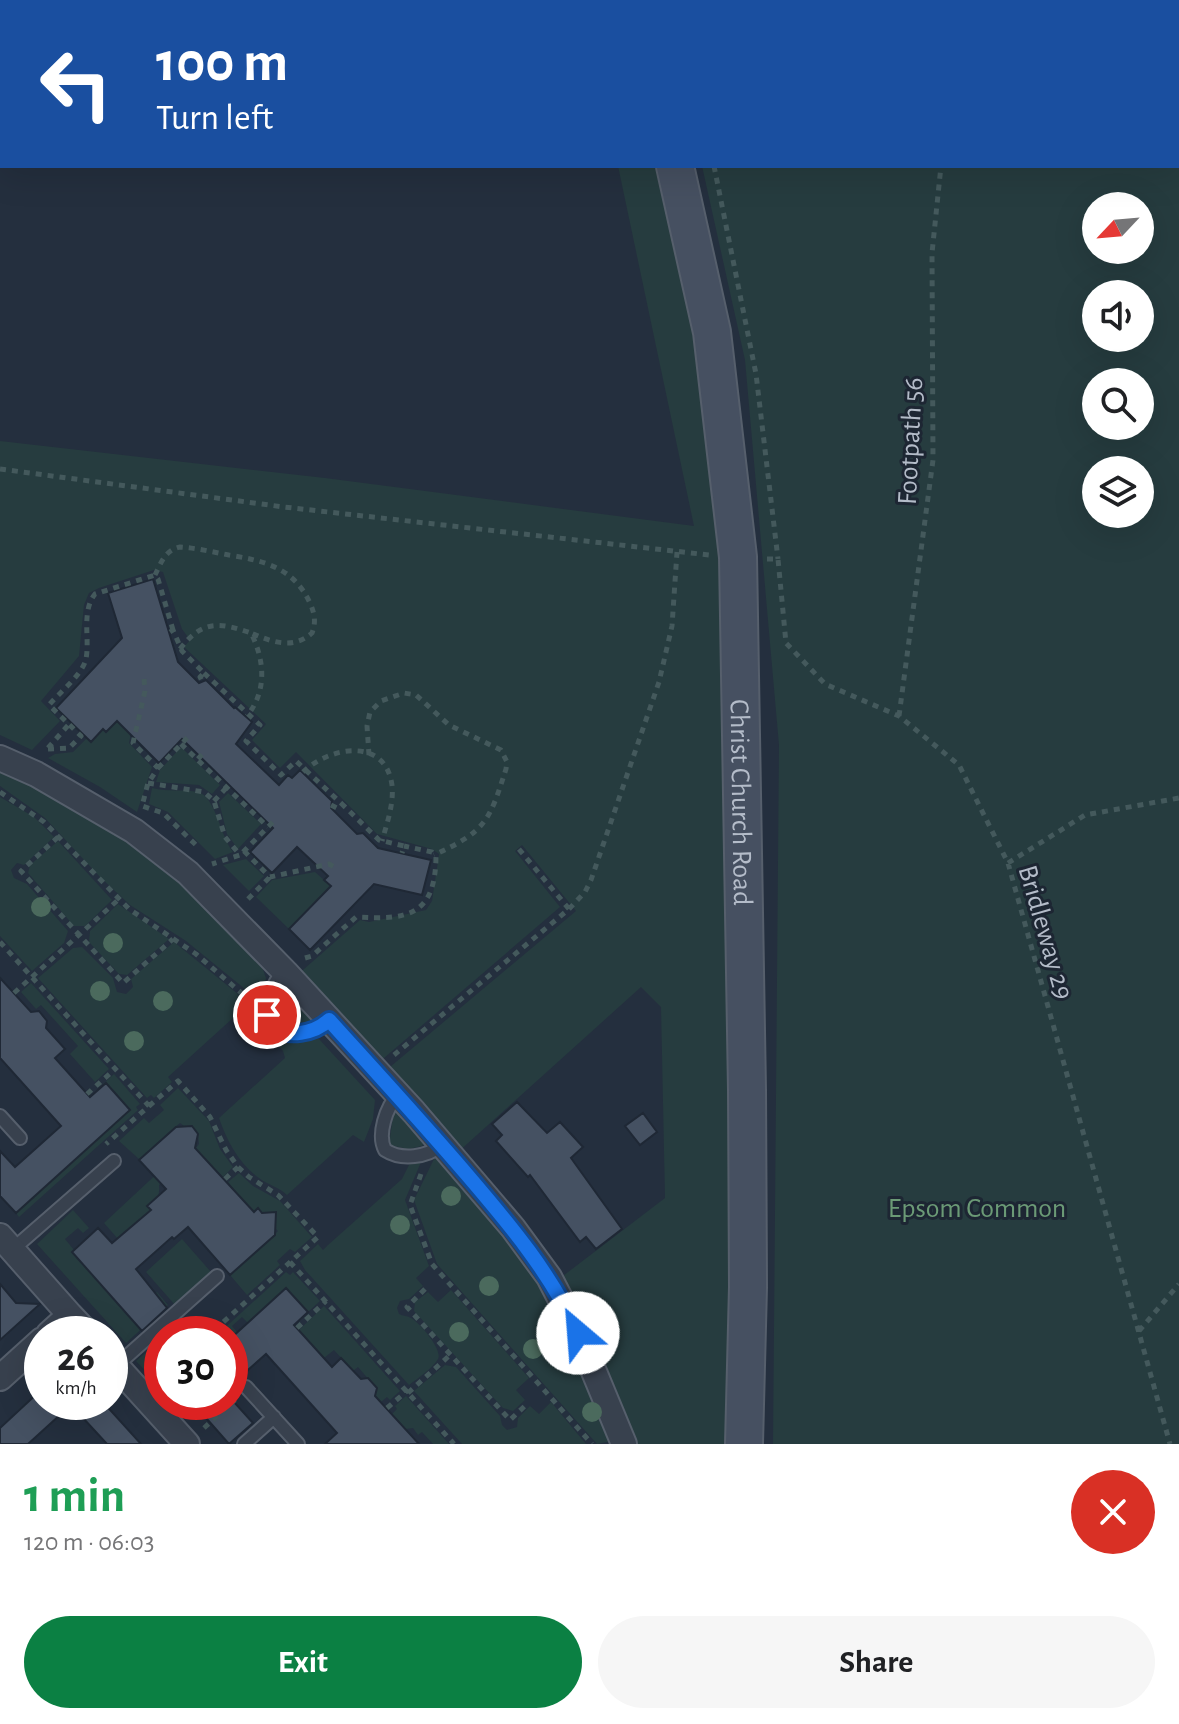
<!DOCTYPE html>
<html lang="en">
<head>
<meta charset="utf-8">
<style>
  :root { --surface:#fff; --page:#f6f6f6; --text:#202124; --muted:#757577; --accent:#0b8043 }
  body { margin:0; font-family:"Alegreya Sans",sans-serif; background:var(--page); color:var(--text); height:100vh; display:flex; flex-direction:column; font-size:30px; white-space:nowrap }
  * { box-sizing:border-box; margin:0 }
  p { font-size:26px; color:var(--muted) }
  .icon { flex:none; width:44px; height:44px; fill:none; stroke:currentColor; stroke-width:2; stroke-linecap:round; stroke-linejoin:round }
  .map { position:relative; height:1444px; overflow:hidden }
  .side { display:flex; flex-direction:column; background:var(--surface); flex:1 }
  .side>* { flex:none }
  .hud { position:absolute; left:0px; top:0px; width:1180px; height:168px; box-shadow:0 8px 32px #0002; background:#1a4fa0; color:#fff; overflow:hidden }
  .needle { width:52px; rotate:244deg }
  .fabs { position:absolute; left:1082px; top:192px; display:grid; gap:16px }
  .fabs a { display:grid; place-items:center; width:72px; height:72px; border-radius:50%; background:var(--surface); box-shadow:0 8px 32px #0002; font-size:40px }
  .speed { position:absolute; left:24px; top:1316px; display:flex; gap:16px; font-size:40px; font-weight:700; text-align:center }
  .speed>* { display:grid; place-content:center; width:104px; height:104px; border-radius:50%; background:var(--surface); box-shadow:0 8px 32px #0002; line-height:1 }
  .speed small { font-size:20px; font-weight:400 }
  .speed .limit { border:12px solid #d22; background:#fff; color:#111 }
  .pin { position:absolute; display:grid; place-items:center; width:68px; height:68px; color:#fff; margin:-34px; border:4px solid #fff; border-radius:50%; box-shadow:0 2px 8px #0007 }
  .me { position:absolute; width:88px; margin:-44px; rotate:333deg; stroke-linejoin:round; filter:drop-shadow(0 0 6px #0008) }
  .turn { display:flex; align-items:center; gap:28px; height:168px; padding:0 24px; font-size:36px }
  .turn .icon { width:104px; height:104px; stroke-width:2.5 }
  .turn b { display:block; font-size:56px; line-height:68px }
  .round { display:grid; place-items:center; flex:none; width:84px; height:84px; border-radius:42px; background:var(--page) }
  .headline { display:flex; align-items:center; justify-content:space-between; height:136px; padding:0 24px }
  h1 { font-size:48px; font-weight:600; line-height:60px; color:#1e9e55 }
  .action { display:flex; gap:16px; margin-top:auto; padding:16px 24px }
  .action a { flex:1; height:92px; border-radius:48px; background:var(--accent); color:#fff; font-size:32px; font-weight:600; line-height:92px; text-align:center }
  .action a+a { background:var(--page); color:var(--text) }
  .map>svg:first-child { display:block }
  .green { fill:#263c3f; fill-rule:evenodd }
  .building { fill:#455162; stroke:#1f2835; stroke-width:2 }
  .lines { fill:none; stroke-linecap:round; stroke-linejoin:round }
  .service-casing { stroke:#565f6c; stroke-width:16 }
  .minor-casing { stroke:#565f6c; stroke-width:28 }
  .secondary-casing { stroke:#565f6c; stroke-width:40 }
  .path { stroke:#44595c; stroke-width:5; stroke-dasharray:6 6; stroke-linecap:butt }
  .service { stroke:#38414e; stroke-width:12 }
  .minor { stroke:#38414e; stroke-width:24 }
  .secondary { stroke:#465061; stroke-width:36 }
  .tree { fill:#4b6a5d }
  .route-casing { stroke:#114b97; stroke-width:20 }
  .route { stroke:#1a73e8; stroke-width:14 }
  .labels { text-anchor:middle; stroke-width:6; stroke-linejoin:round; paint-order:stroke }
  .street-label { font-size:28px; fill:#b4bcc9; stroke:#1d2633 }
  .park-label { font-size:28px; fill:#6b9a76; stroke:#1d2633 }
</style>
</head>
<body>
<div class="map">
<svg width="1179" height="1444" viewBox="0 0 1179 1444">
  <rect width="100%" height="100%" fill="#242f3e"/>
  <path class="green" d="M662,0H1179V1444H773L779,745L745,360L702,166H1178V2ZM1096,206H1140V250H1096ZM1096,294H1140V338H1096ZM1096,382H1140V426H1096ZM1096,470H1140V514H1096Z
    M618,166H664L691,295L721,528L732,1029L728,1444H632L559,1279L665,1198L661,1007L641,987L457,1153L384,1072L576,911L522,845L515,851L560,907L377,1064L296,976L360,920L369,922L426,910L432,901L439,854L432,849L377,834L296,752L280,768L252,740L266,724L184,647L190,640L182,629L163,572L154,570L99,588L89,593L84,605L79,656L41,701L60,721L32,750L0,735V441L325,478L694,526Z
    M141,682L129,743L152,767L137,812L100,787L48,758L55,754L73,752L87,738L92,741L103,730L106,731Z
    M181,747L220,785L212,794L199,785L156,782L160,770Z
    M0,764L73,802L179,877L262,967L266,978L262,1003L186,941L130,905L100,877L45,818L0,786Z
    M152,788C169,792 185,789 198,792C216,797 220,836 233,852L215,859L168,812L149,804Z
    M228,793L261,824L238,849L227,834L219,802Z
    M0,797L34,817L54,837L24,865L17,863L11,870L14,878L27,884L68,931L64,943L32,971L0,936Z
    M58,841L112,900L85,926H74L28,873L30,865Z
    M246,859L264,876L249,891L223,865Z
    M315,872L331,886L289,929L256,897L272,880Z
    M118,904L169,939L127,975L119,974L89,942L90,931Z
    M174,942L260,1012L257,1022L244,1008L168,1077L172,1082L154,1098L151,1095L147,1098L38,978L73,948L82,947L113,978L117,992L126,994L133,987L131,979Z
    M31,983L109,1069L95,1082L70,1054L78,1046L41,1005L36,1009L21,992Z
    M285,989L308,1014L311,1021L300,1025L278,1024L276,1022L279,993Z
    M276,1037L290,1040L319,1039L375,1100L373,1119L364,1142L353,1135L287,1195C279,1187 268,1185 259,1178C239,1164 227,1141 219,1118L285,1058L283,1051L273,1040Z
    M114,1074L140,1104L136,1107L138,1110L19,1217L16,1213L130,1110L107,1084H103Z
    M178,1088L209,1121L220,1149L233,1167L223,1177L195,1149L199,1144L198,1134L192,1126H184L180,1123L139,1159L119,1141L144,1118L149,1123L164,1110L160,1105Z
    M396,1112L425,1141L422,1146L408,1149L389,1145L393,1116Z
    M434,1159H439L492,1216L554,1305L553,1319L569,1349L584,1358L612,1441L597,1444L437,1264L414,1200Z
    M421,1162L405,1200L429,1266L416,1278L423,1286L409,1299L400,1301L397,1308L399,1314C403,1316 408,1316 411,1318C420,1323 443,1350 438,1359C432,1369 418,1378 409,1385L305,1270L300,1261L318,1244L323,1250L328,1245L402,1179L410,1163Z
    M163,1168L170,1175L159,1185C162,1208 134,1225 118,1239L104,1223Z
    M239,1173L253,1186L280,1201L312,1237L295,1252L290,1249L277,1261L280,1265L247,1295L230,1275L278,1231L275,1228L276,1219L270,1213H262L258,1209L253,1213L228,1182Z
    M73,1210L89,1228L83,1233L78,1228L65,1239L74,1250L72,1252L129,1316L157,1292L168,1305L126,1343L37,1244Z
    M182,1239L211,1272L175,1305L146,1272Z
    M286,1272L290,1275L293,1272L320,1301L308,1312L286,1288L248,1323L242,1317L232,1326L237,1332L230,1339V1334H218Z
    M451,1290L529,1378L516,1390L525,1400L513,1411L503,1408L414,1311L415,1302L428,1292L438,1302Z
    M324,1306L400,1391L390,1400L387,1397L381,1402L375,1395L376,1388L358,1367L353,1371L334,1350L324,1358L299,1330Z
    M152,1347L162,1358V1373L154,1380L136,1361Z
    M445,1365L456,1367L500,1416L502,1425L507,1430L517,1427L518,1418L530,1406L539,1414L551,1402L586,1444H462L414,1391Z
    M406,1396L449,1444H433L422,1432L418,1435L413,1428L406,1429L392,1414L397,1409L395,1406Z"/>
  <path class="building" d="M153,579L178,662L199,683L206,680L234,708L235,707L252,722L236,744L279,785L288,775L292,778L300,770L332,801L331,808L357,834L363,833L378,848L431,860L422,895L374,884L310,950L289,929L331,886L324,880L328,876L297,847L272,873L250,852L273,828L182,739L159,763L117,721L106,732L103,729L91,742L56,708L122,638L108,593Z
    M0,978L31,1012L39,1011L47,1021L46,1028L65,1049L55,1058L90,1097L106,1083L130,1110L16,1213L0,1196V1151L15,1167L61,1126L0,1058Z
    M517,1102L547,1133L560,1122L583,1147L571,1158L622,1229L596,1249L586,1237L580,1242L530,1175L528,1177L496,1141L502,1135L492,1124Z
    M643,1113L657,1132L640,1145L625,1126Z
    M192,1126L198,1134L195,1148L254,1212L258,1208L262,1213L276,1212L275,1235L230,1275L188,1227L174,1239L172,1237L136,1269L167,1308L142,1331L72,1252L98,1228L112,1243L151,1210L147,1206L166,1189L139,1160L176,1127Z
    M0,1284L16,1303L40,1304L0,1340Z
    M286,1288L308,1312L294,1325L332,1367L341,1358L361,1379L368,1378L377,1388L375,1396L419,1444H325L337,1433L266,1354L230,1386V1339Z
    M42,1389V1402H103L141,1444H107L71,1405L28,1444H0V1428Z
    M192,1402H234L253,1423L229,1444Z"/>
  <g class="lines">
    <g class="service-casing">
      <path id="service" d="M284,971C272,983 262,1012 271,1027C288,1038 314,1034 329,1020
        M398,1095C386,1107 377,1135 385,1150C402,1161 427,1157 442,1145
        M0,1116L20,1138
        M12,1250L114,1161
        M116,1366L217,1276
        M246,1387L298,1444
        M244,1444L274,1417"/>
    </g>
    <g class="minor-casing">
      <path id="minor" d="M0,758L36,774L134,831L188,873L286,973L414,1112L513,1228L549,1277L578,1333L624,1444
        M0,1236L70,1315L49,1334
        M70,1315L88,1334
        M110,1359L187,1444
        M0,1378L42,1340"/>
    </g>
    <g class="secondary-casing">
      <g id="secondary">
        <path d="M633,0L634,2"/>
        <path id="s1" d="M675,166L712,332L738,557L747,1090L748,1287L744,1444"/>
      </g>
    </g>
    <path class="path" d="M674,0V2
      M969,2V0
      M714,166L756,374L778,559
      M0,469L284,507L709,555
      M767,559H778L786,643L825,684L899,716L959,765L1008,863L1170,1444
      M155,575C161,563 165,550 180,547C196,548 213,552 229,555C265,561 294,568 310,603C315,614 316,623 312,633C293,650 272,642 251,633
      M170,632L173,630L182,651L204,673L200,677L202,681
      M180,649C202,620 219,622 251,633C265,661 267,691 247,716
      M204,673L260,725L246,741L281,775L296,761L343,805
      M144,679L145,691L133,743L158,768L148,783L142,806L163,813L198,847
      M899,716L933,460L932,253L941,166
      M181,744L268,827
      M48,748L71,722
      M48,749L69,748L81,736L49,705C60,692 82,675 86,659C90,638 81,612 95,594L155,575L158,579L173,630
      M369,755L367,726L370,712L381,701L404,693L416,695L449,725L501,750L507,762L506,769C489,822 486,831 434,855
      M198,759L205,751
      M158,768L189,736
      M303,772C329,747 385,736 392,785C394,804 387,823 382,841
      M148,783L204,792L214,801L225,837L240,855L212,864
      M0,792L44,822L129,909L196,954L253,1003
      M214,801L228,786
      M331,805L339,809L343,805L379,840L404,846L402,853
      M58,837L21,871L123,983L173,939
      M244,851L270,877L329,864L336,868
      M243,852L276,819
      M1008,863L1085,815L1179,798
      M248,899L270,877
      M569,909L585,892L591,880L659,682L672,626L677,552
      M0,942L149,1106L106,1144
      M305,958L312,956L356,917C408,920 435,916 436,857L432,852L404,846
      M14,993L118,900
      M394,1055L569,909L518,848
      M87,1094L115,1069
      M149,1106L178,1081L210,1117L226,1150L238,1167L249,1177L278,1195L318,1237L210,1334
      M421,1174L410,1205L432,1264L592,1444
      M225,1179L238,1167
      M290,1262L454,1444
      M425,1289L407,1307L510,1420L528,1403
      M297,1328L326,1301
      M1139,1331L1179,1284
      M408,1393L450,1355
      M387,1408L407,1391
      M204,1428L235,1400"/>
    <use href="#service" class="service"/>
    <use href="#minor" class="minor"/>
    <use href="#secondary" class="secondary"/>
  </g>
  <g class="tree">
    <circle cx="41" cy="907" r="10"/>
    <circle cx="113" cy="943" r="10"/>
    <circle cx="100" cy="991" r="10"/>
    <circle cx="163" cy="1001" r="10"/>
    <circle cx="134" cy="1041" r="10"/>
    <circle cx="451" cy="1196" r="10"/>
    <circle cx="400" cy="1225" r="10"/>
    <circle cx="489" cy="1286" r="10"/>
    <circle cx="459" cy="1332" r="10"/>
    <circle cx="533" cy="1349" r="10"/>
    <circle cx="592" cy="1412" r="10"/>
  </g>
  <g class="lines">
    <g class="route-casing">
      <path id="route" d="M267,1015L271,1027C288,1038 314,1034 329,1020C376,1072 423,1123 469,1177C511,1226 551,1274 578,1333"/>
    </g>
    <use href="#route" class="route"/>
  </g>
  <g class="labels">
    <g class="street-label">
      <text transform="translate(909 441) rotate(-87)" y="10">Footpath 56</text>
      <text dy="10" stroke="none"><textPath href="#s1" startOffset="642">Christ Church Road</textPath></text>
      <text transform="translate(1047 932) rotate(74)" y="10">Bridleway 29</text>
    </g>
    <g class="park-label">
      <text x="977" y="1217">Epsom Common</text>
    </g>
  </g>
</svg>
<div class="fabs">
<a><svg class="needle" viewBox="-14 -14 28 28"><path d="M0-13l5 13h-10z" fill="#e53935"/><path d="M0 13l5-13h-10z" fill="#757577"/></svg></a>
<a><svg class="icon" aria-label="sound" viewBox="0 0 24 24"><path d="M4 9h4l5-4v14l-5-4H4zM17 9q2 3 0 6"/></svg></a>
<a><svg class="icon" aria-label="search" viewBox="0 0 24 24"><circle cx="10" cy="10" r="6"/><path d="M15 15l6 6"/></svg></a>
<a><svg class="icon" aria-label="layers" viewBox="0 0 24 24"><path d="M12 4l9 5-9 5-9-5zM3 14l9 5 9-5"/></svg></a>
</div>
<div class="speed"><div>26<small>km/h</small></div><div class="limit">30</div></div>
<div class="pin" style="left:267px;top:1015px;background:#d93025"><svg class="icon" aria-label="arrive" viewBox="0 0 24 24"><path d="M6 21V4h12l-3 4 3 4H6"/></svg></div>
<svg class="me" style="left:578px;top:1333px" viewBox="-20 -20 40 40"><circle r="19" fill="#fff"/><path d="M0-13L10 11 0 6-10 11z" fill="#1a73e8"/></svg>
<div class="hud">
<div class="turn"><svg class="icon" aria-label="left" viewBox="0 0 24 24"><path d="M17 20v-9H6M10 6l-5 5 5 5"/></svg><div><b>100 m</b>Turn left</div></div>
</div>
</div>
<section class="side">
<div class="headline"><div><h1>1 min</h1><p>120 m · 06:03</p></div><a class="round" style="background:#d93025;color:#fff"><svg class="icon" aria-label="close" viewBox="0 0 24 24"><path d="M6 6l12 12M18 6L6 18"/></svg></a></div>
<div class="action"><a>Exit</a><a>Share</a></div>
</section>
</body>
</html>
